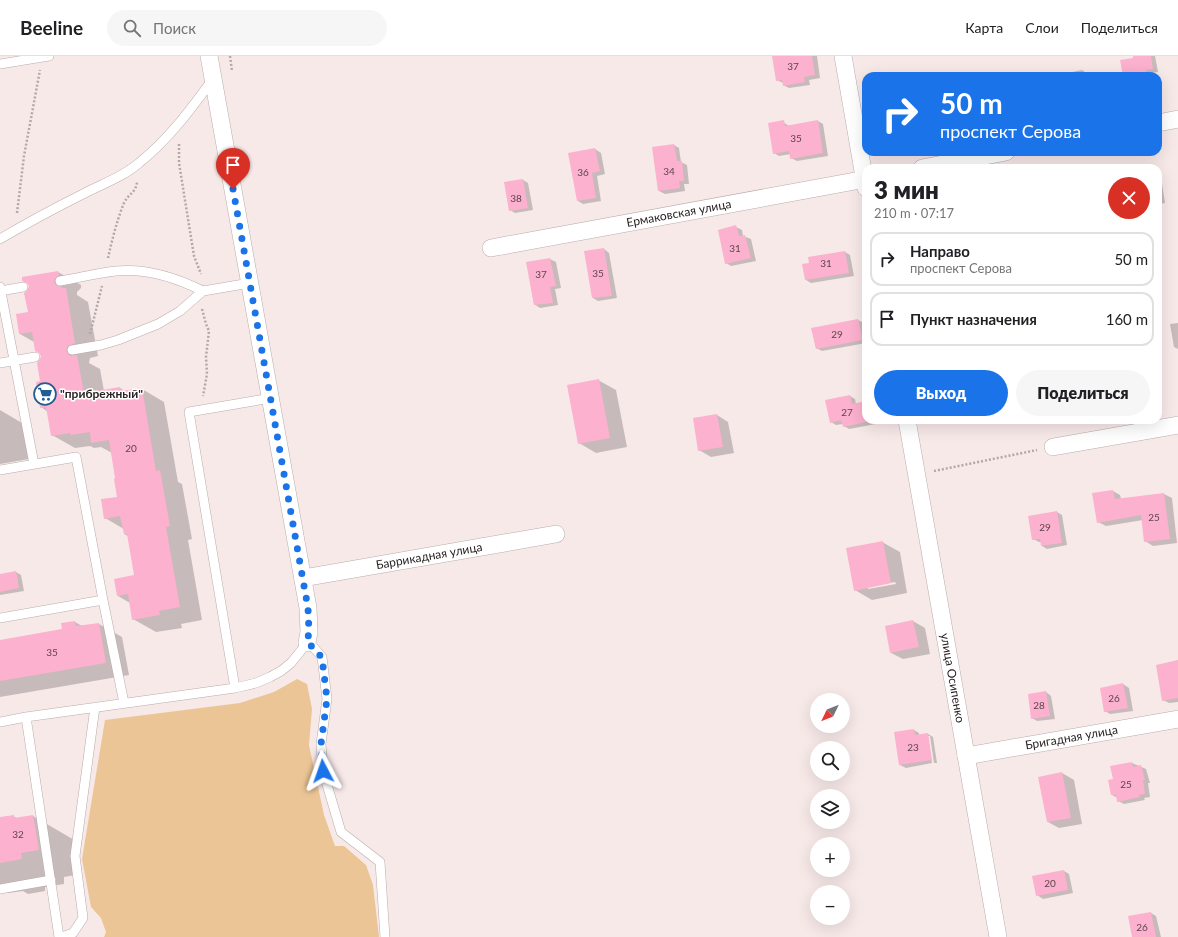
<!DOCTYPE html>
<html lang="ru">
<head>
<meta charset="utf-8">
<style>
  :root { --surface:#fff; --page:#f6f6f6; --text:#202124; --muted:#757577; --line:#e0e0e0; --accent:#1a73e8 }
  body { margin:0; font-family:Lato,sans-serif; background:var(--page); color:var(--text); height:100vh; display:flex; flex-direction:column; font-size:15px; white-space:nowrap }
  * { box-sizing:border-box; margin:0 }
  p { font-size:13px; color:var(--muted) }
  .icon { flex:none; width:22px; height:22px; fill:none; stroke:currentColor; stroke-width:2; stroke-linecap:round; stroke-linejoin:round }
  .map { position:relative; flex:1; overflow:hidden }
  .drawer { position:absolute; left:862px; top:108px; width:300px; height:260px; display:flex; flex-direction:column; background:var(--surface); border-radius:12px; box-shadow:0 4px 16px #0002 }
  .drawer>* { flex:none }
  .banner { position:absolute; left:862px; top:16px; width:300px; height:84px; border-radius:12px; box-shadow:0 4px 16px #0002; background:#1a73e8; color:#fff; overflow:hidden }
  .needle { width:26px; rotate:227deg }
  .controls { position:absolute; left:810px; top:637px; display:grid; gap:8px }
  .controls a { display:grid; place-items:center; width:40px; height:40px; border-radius:50%; background:var(--surface); box-shadow:0 4px 16px #0002; font-size:20px }
  .pin { position:absolute; display:grid; place-items:center; width:34px; height:34px; color:#fff; margin:-41px -17px; border-radius:50% 50% 50% 0; rotate:-45deg; box-shadow:0 0 4px #0007 }
  .pin .icon { rotate:45deg }
  .me { position:absolute; width:44px; margin:-22px; rotate:356deg; stroke-linejoin:round; filter:drop-shadow(0 0 3px #0008) }
  .turn { display:flex; align-items:center; gap:14px; height:84px; padding:0 12px; font-size:18px }
  .turn .icon { width:52px; height:52px; stroke-width:2.5 }
  .turn b { display:block; font-size:28px; line-height:34px }
  .round { display:grid; place-items:center; flex:none; width:42px; height:42px; border-radius:21px; background:var(--page) }
  .head { display:flex; align-items:center; justify-content:space-between; height:68px; padding:0 12px }
  h1 { font-size:24px; font-weight:800; line-height:30px }
  .button { display:flex; gap:8px; margin-top:auto; padding:8px 12px }
  .button a { flex:1; height:46px; border-radius:24px; background:var(--accent); color:#fff; font-size:16px; font-weight:800; line-height:46px; text-align:center }
  .button a+a { background:var(--page); color:var(--text) }
  ul { padding:0; list-style:none }
  li { display:flex; align-items:center; gap:12px; height:54px; margin:0 8px 6px; padding:0 4px; border:2px solid var(--line); border-radius:12px }
  li div { flex:1 }
  li b { display:block; font-size:15px }
  li em { font-style:normal }
  header { display:flex; align-items:center; gap:24px; box-sizing:border-box; height:56px; padding:0 20px; background:var(--surface); border-bottom:1px solid var(--line) }
  header strong { font-size:19px }
  nav { display:flex; gap:22px; margin-inline-start:auto; font-size:14px }
  .search { width:280px; height:36px; background:var(--page); display:flex; align-items:center; gap:10px; box-sizing:border-box; padding:0 14px; border-radius:22px; color:var(--muted); font-size:15px }
  .map>svg:first-child { display:block }
  .green { fill:#ebc595 }
  .shadow { fill:#0003; fill-rule:evenodd }
  .building { fill:#fcb1ce }
  .lines { fill:none; stroke-linecap:round; stroke-linejoin:round }
  .service-casing { stroke:#b9acab; stroke-width:10 }
  .minor-casing { stroke:#b9acab; stroke-width:18 }
  .path { stroke:#b3a7a7; stroke-width:2.5; stroke-dasharray:2 2; stroke-linecap:butt }
  .service { stroke:#fff; stroke-width:9 }
  .minor { stroke:#fff; stroke-width:17 }
  .route { stroke:#1a73e8; stroke-width:7; stroke-dasharray:0 12.6 }
  .labels { text-anchor:middle; stroke-width:3; stroke-linejoin:round; paint-order:stroke }
  .number-label { font-size:10px; fill:#5d464d }
  .street-label { font-size:12px; fill:#282222; stroke:#fff }
  .poi-label { font-size:12px; font-weight:bold; fill:#282222; stroke:#fff; text-anchor:start }
</style>
</head>
<body>
<header>
<strong>Beeline</strong>
<div class="search"><svg class="icon" aria-label="search" viewBox="0 0 24 24"><circle cx="10" cy="10" r="6"/><path d="M15 15l6 6"/></svg>Поиск</div>
<nav><a>Карта</a><a>Слои</a><a>Поделиться</a></nav>
</header>
<div class="map">
<svg width="1178" height="881" viewBox="0 0 1178 881">
  <rect width="100%" height="100%" fill="#f8e9e9"/>
  <path class="green" d="M297,623L307,628L312,653L309,689L324,759L335,790H344L366,809L373,829L379,881H104L106,876L101,862L91,851L82,803L105,664L240,647L274,636Z"/>
  <path class="shadow" d="M773,0H817L820,22L809,24L810,29L789,32L783,29V27L777,24Z
    M1134,0H1155L1158,16L1151,17L1152,20H1124L1134,2Z
    M1082,14L1085,16H1090L1095,20H1062V18Z
    M818,65L823,68L828,100L797,105L791,102V98L779,100L774,97L783,66L789,70Z
    M674,89L679,92L681,106L687,109L689,128H684L685,135L665,138L659,135Z
    M595,93L601,97L605,118L597,120L601,145L583,148L578,145Z
    M1158,119L1161,121L1165,147L1158,148Z
    M523,124L528,127L533,154L515,157L510,154Z
    M736,171L742,174L743,180L751,183L756,205L731,210L726,207Z
    M604,193L609,197L617,242L598,245L593,242Z
    M845,196L850,199L854,220L811,227L806,224L810,207Z
    M550,203L556,206L561,232L555,233L558,249L540,252L534,248L527,207Z
    M58,216L81,229V232L77,236V239L88,246L98,300L90,302L89,307L100,313L104,335L120,332L126,336L142,333L164,346L178,426L182,428L192,483L188,484L202,564L181,568L182,572L156,576L133,563L130,547L118,540L135,520L128,480L124,478V473L105,462L118,442L117,423L112,397L101,391L94,392L90,390L75,392L52,379L48,356L41,351L42,299L34,286L20,278L29,257L28,236L30,230L23,222Z
    M858,264L864,267L866,278V287L822,295L816,292L812,273Z
    M1178,267V293L1174,291L1170,268Z
    M598,324L616,334L627,391L596,397L579,387Z
    M850,340L855,343L856,348L866,346V364H880L881,367L849,373L844,370L843,368L836,369L831,366Z
    M0,354L22,367L29,403L0,408Z
    M717,359L728,366L734,397L711,401L699,394Z
    M1113,435L1120,439L1121,443L1164,438L1172,442L1177,487L1153,490L1145,485L1143,464L1106,470L1098,466Z
    M1057,456L1062,459L1067,489L1047,493L1042,490L1041,486H1039L1033,483Z
    M882,486L900,496L907,537L872,544L855,534ZM895,526L896,528L868,533V531Z
    M16,516L21,519L24,535L0,539V519Z
    M913,565L925,572L930,598L903,603L891,597Z
    M75,566L82,570L99,568L122,581L129,619L0,641V585L63,574Z
    M1178,606V646L1169,647L1163,644Z
    M1123,628L1129,632L1133,655L1110,658L1105,655Z
    M1046,636L1051,640L1055,663L1037,665L1032,662Z
    M914,674L919,677V679L928,678L933,681L937,707H934L930,680H928L932,707L906,712L900,709Z
    M1132,707L1146,713L1150,727H1148L1150,741L1144,742L1145,744L1124,748L1118,745V742L1112,739L1114,724Z
    M1062,717L1074,724L1082,768L1059,772L1048,766Z
    M13,760L18,763L33,760L76,785L81,818L64,821V828L45,831V835L28,838L23,835L8,837L0,832V762Z
    M1064,815L1069,818L1073,837L1043,843L1037,839Z
    M1151,857L1156,860L1161,881H1133Z"/>
  <path class="building" d="M772,0H812L815,19L804,21L805,26L783,30L782,24L776,25Z
    M1133,0H1151L1153,13L1146,14L1147,20H1123L1120,4L1133,2Z
    M784,64L785,70L818,64L823,97L790,103L789,95L773,98L768,67Z
    M674,88L677,105H682L684,125H679L680,132L658,135L652,91Z
    M595,92L600,115L592,117L596,142L577,145L568,97Z
    M523,123L528,152L509,155L504,126Z
    M736,169L739,180L745,179L751,202L725,208L718,174Z
    M604,192L612,240L592,242L584,195Z
    M845,195L849,217L805,224L802,208L809,207L808,201Z
    M550,202L556,230L550,231L553,247L534,249L526,206Z
    M58,215L59,219L55,223L54,226L56,229L61,231L62,232H66L75,287L68,290L66,295L70,300L77,299L84,337L120,331L121,335L142,332L156,415L160,414L170,470L166,471L180,551L159,555L160,559L132,564L128,538L117,540L114,523L134,519L127,478H124L120,460L104,463L101,443L117,441L114,423L115,422L109,384L91,387L90,376L71,379L70,377L51,380L46,351L40,352L36,326L40,325L37,307L40,303L41,300L39,297L35,295L32,276L19,278L16,258L28,256L24,237L27,235L29,230L27,227L22,225V221Z
    M858,263L863,284L816,293L811,272Z
    M599,323L610,382L578,388L567,329Z
    M850,339L852,348L866,345V366L843,371L841,364L830,367L825,344Z
    M717,358L723,391L698,395L693,362Z
    M1113,434L1115,443L1164,437L1170,483L1144,486L1141,459L1097,467L1092,437Z
    M1057,455L1062,487L1041,490L1040,483L1032,484L1028,460Z
    M883,485L891,527L854,535L846,492Z
    M16,515L19,532L0,536V518Z
    M913,564L919,591L890,597L885,570Z
    M75,565L76,570L99,567L106,607L0,625V584L62,573L61,567Z
    M1178,604V642L1162,645L1156,609Z
    M1123,627L1128,652L1104,656L1100,632Z
    M1046,635L1050,660L1031,663L1028,638Z
    M914,673L915,679L928,677L932,704L899,709L894,676Z
    M1132,706L1133,711L1141,709L1145,724H1143L1145,738L1139,739L1140,741L1117,746L1116,739H1111L1108,724L1113,723L1110,710Z
    M1062,716L1071,762L1047,766L1038,721Z
    M14,759V762L33,759L39,794L21,797L22,803L0,807V761Z
    M1064,814L1068,834L1036,840L1032,820Z
    M1151,856L1156,881H1132L1128,860Z"/>
  <g class="lines">
    <g class="service-casing">
      <path id="service" d="M0,8L49,0
        M0,183C27,167 55,152 83,138C102,128 123,121 139,107C169,83 191,53 213,23
        M60,225C79,222 97,217 116,215C145,212 177,222 203,235
        M0,231L34,408
        M0,235L23,231
        M72,294L101,289L118,284L158,268L180,255L203,235L250,227
        M0,307L35,301
        M0,414L76,401L103,544L124,647
        M0,562L103,544
        M235,632L189,356L271,342
        M26,661L59,881
        M0,666L26,661L235,632L256,627L270,621L281,615L291,607L307,587L314,592L322,601L327,643L321,688L323,715L341,776L380,806L385,881
        M0,833L51,824
        M62,881L73,877L83,862L75,800L95,651"/>
    </g>
    <g class="minor-casing">
      <g id="minor">
        <path d="M209,0L308,552L309,576L307,587"/>
        <path d="M843,0L866,132"/>
        <path d="M1158,67L1178,63"/>
        <path d="M922,112L1006,96"/>
        <path id="s1" d="M491,192L866,123"/>
        <path id="s2" d="M907,364L998,881"/>
        <path d="M1053,391L1178,369"/>
        <path id="s3" d="M303,522L556,478"/>
        <path id="s4" d="M966,700L1178,663"/>
      </g>
    </g>
    <path class="path" d="M230,0L232,15
      M179,88V107L194,200L201,218
      M17,157L24,100L40,14
      M108,202C112,184 117,164 124,147C128,138 136,137 137,126
      M202,253L206,268L209,275L206,301L207,318L203,340
      M90,278L102,230
      M934,415L1037,394"/>
    <use href="#service" class="service"/>
    <use href="#minor" class="minor"/>
  </g>
  <g class="lines">
    <path class="route" d="M233,133L308,552L309,576L307,587L314,592L322,602L327,643L321,688L323,715"/>
  </g>
  <defs>
    <g id="supermarket-ring" transform="scale(1.15)"><circle r="9.5" fill="#fff" stroke="#205d93" stroke-width="1.5"/><path d="M-6-5.5h2.5l.6 2H6L4.5 2H-2.5L-4.4-4H-6ZM-1.5 3.2a1.3 1.3 0 1 0 .1 0ZM3 3.2a1.3 1.3 0 1 0 .1 0Z" fill="#205d93"/></g>
  </defs>
  <g fill-rule="evenodd">
    <use href="#supermarket-ring" x="45" y="338"/>
  </g>
  <g class="labels">
    <g class="number-label">
      <text x="793" y="14">37</text>
      <text x="796" y="86">35</text>
      <text x="669" y="119">34</text>
      <text x="583" y="120">36</text>
      <text x="516" y="146">38</text>
      <text x="735" y="196">31</text>
      <text x="826" y="211">31</text>
      <text x="598" y="221">35</text>
      <text x="541" y="222">37</text>
      <text x="837" y="282">29</text>
      <text x="847" y="360">27</text>
      <text x="131" y="396">20</text>
      <text x="1154" y="465">25</text>
      <text x="1045" y="475">29</text>
      <text x="52" y="600">35</text>
      <text x="1114" y="646">26</text>
      <text x="1039" y="653">28</text>
      <text x="913" y="695">23</text>
      <text x="1126" y="732">25</text>
      <text x="18" y="782">32</text>
      <text x="1050" y="831">20</text>
      <text x="1142" y="875">26</text>
    </g>
    <g class="street-label">
      <text dy="4" stroke="none"><textPath href="#s1" startOffset="191">Ермаковская улица</textPath></text>
      <text dy="4" stroke="none"><textPath href="#s3" startOffset="128">Баррикадная улица</textPath></text>
      <text dy="4" stroke="none"><textPath href="#s2" startOffset="262">улица Осипенко</textPath></text>
      <text dy="4" stroke="none"><textPath href="#s4" startOffset="107">Бригадная улица</textPath></text>
    </g>
    <g class="poi-label">
      <text x="60" y="342">"прибрежный"</text>
    </g>
  </g>
</svg>
<div class="controls">
<a><svg class="needle" viewBox="-14 -14 28 28"><path d="M0-13l5 13h-10z" fill="#e53935"/><path d="M0 13l5-13h-10z" fill="#757577"/></svg></a>
<a><svg class="icon" aria-label="search" viewBox="0 0 24 24"><circle cx="10" cy="10" r="6"/><path d="M15 15l6 6"/></svg></a>
<a><svg class="icon" aria-label="layers" viewBox="0 0 24 24"><path d="M12 4l9 5-9 5-9-5zM3 14l9 5 9-5"/></svg></a>
<a>+</a>
<a>−</a>
</div>
<div class="pin" style="left:233px;top:133px;background:#d93025"><svg class="icon" aria-label="arrive" viewBox="0 0 24 24"><path d="M6 21V4h12l-3 4 3 4H6"/></svg></div>
<svg class="me" style="left:323px;top:715px" viewBox="-20 -20 40 40"><path d="M0-17L14 15 0 8-14 15z" fill="#1a73e8" stroke="#fff" stroke-width="4"/></svg>
<div class="banner">
<div class="turn"><svg class="icon" aria-label="right" viewBox="0 0 24 24"><path d="M7 20v-9h11M14 6l5 5-5 5"/></svg><div><b>50 m</b>проспект Серова</div></div>
</div>
<section class="drawer">
<div class="head"><div><h1>3 мин</h1><p>210 m · 07:17</p></div><a class="round" style="background:#d93025;color:#fff"><svg class="icon" aria-label="close" viewBox="0 0 24 24"><path d="M6 6l12 12M18 6L6 18"/></svg></a></div>
<ul>
<li><svg class="icon" aria-label="right" viewBox="0 0 24 24"><path d="M7 20v-9h11M14 6l5 5-5 5"/></svg><div><b>Направо</b><p>проспект Серова</p></div><em>50 m</em></li>
<li><svg class="icon" aria-label="arrive" viewBox="0 0 24 24"><path d="M6 21V4h12l-3 4 3 4H6"/></svg><div><b>Пункт назначения</b></div><em>160 m</em></li>
</ul>
<div class="button"><a>Выход</a><a>Поделиться</a></div>
</section>
</div>
</body>
</html>
